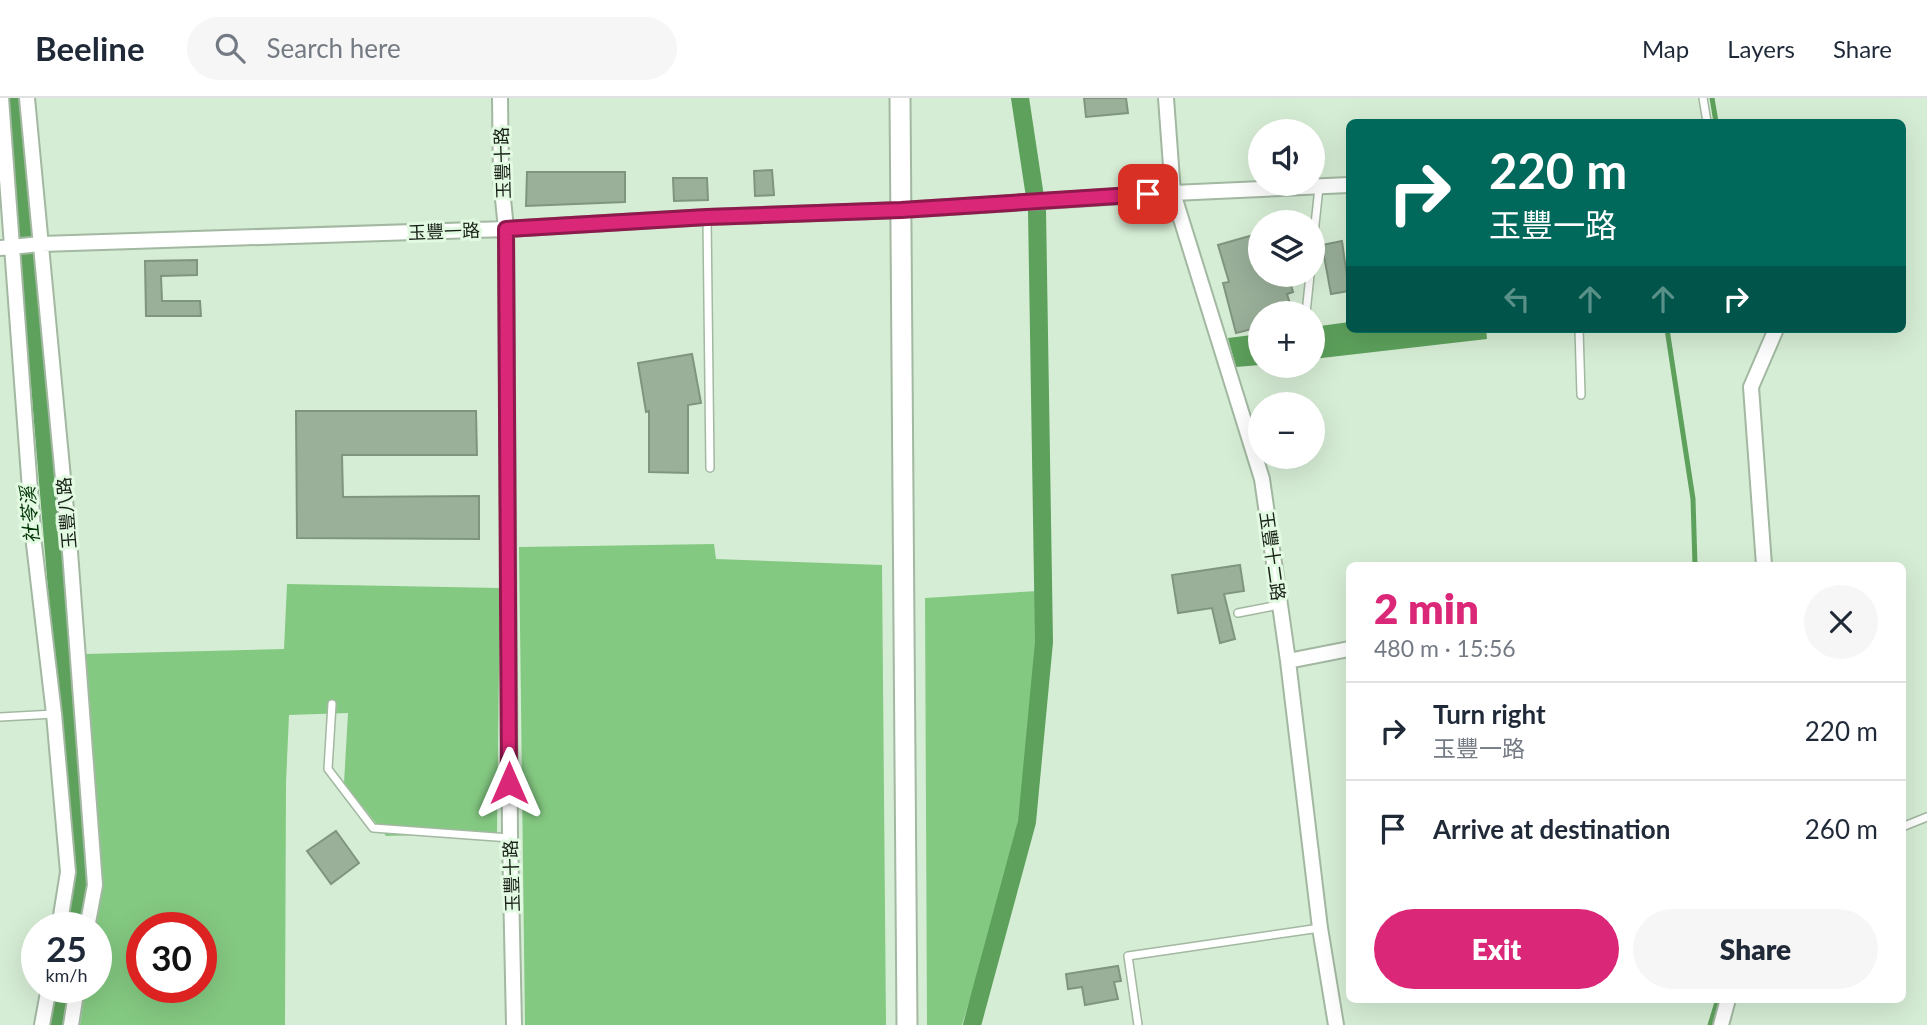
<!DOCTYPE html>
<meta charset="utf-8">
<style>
:root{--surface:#fff;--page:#f6f6f7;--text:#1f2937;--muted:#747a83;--line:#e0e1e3;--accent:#db2777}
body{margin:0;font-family:Lato,"Noto Sans TC",sans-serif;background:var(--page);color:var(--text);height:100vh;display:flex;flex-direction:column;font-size:26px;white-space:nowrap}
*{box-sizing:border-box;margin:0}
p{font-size:23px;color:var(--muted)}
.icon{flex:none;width:38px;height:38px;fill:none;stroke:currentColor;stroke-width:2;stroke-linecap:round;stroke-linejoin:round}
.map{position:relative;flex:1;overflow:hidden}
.drawer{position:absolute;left:1346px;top:464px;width:560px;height:441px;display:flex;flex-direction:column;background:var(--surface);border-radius:10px;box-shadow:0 7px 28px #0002}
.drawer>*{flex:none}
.banner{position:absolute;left:1346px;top:21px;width:560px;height:214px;border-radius:10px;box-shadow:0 7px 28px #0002;background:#00695c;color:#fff;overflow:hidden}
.fabs{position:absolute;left:1248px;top:21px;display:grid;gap:14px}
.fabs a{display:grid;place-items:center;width:77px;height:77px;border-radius:50%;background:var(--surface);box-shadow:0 7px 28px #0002;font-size:35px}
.speed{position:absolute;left:21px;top:814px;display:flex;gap:14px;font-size:35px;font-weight:700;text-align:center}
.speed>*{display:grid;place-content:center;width:91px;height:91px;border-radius:50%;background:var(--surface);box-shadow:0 7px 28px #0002;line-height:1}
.speed small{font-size:18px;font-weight:400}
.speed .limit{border:10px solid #d22;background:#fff;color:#111}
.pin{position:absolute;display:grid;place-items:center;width:60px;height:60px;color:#fff;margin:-30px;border-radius:14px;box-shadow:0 4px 10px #0006}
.me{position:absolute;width:77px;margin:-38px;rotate:0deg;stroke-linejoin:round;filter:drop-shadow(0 0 5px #0008)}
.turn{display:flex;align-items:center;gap:24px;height:147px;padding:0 28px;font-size:32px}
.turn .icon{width:91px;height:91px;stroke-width:2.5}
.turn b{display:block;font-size:49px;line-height:60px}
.lanes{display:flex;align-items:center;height:66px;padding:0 28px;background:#0003;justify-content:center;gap:35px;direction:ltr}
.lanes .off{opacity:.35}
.round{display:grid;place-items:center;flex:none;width:74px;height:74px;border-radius:37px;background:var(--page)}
.headline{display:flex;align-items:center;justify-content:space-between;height:119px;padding:0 28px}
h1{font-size:42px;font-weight:800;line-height:52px;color:var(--accent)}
.cta{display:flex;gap:14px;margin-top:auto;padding:14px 28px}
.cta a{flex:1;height:80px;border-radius:42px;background:var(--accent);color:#fff;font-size:28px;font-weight:800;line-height:80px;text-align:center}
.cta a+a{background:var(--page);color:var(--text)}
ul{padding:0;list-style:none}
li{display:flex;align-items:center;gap:21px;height:98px;padding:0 28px;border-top:2px solid var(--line)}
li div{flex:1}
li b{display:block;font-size:26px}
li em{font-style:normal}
header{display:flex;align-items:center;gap:42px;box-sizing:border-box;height:98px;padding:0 35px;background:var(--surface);border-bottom:2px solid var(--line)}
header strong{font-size:33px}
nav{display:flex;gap:38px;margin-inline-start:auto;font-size:24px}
.search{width:490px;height:63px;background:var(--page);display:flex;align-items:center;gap:18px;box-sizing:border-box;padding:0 24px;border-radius:38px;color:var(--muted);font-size:26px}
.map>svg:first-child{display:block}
</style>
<header>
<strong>Beeline</strong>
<div class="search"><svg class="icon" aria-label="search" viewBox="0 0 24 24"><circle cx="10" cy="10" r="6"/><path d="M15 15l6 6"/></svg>Search here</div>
<nav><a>Map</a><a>Layers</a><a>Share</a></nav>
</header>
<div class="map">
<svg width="1927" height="927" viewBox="0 0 1927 927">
<rect width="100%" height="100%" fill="#d6edd5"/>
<!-- forest -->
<path fill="#84c982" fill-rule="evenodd" d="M714,446l2,15 166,6 4,460h-361l-6,-478z
M287,486l213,4 -3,245 -111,3 -42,-53 4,-70 -59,2 -3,68 -1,242h-205l6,-38h10v-60l6,-42 -17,-231 199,-5zM142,830h59v59h-59z
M1038,493l-1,57 -18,189 -57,188h-35l-2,-427z"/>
<!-- water -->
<path fill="#5da15c" d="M1349,224v7h137l1,10 -174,20v-32z
M1260,236v31l-24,2 -8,-29z"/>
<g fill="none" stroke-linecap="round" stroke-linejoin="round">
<!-- stream -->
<path stroke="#5da15c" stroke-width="5" d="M1712,0l4,24
M1667,231l26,170 2,66
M1710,927l8,-26"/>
<!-- canal -->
<path stroke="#5da15c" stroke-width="18" d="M16,0l65,778 -8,52
M57,927l6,-38
M972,927l55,-203 17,-180 -7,-432 -17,-112"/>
</g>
<!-- building -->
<path fill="#9ab099" stroke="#80957f" stroke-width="2" d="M1084,0h42l2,15 -42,4z
M772,72l2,25 -19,1 -1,-25z
M527,74h98v30l-99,4z
M673,80h34l1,22 -34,1z
M1260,135v42h28l5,17 -6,2 6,19h-33v14l-24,6 -13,-50 6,-1 -11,-37z
M1342,143l7,50 -18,3 -9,-49z
M197,162v15l-36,1 1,25h38l1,15h-55l-1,-55z
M692,256l9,49 -13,2v68l-39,-1v-61l-3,1 -8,-49z
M296,313h180l1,44h-135l1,42 136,-1v43l-182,-1z
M1240,467l4,26 -20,3 11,45 -15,4 -8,-35 -34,5 -6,-38z
M336,733l23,32 -28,21 -24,-33z
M1118,868l3,15 -7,1 4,17 -33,6 -3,-18 -14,2 -2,-15z"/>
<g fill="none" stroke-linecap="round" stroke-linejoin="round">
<!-- service casing -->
<g stroke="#a2b8a1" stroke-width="10">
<path id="service" d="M1703,0l4,24
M707,119l3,251
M1312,155l7,-66
M1306,215l4,-38
M1579,231l2,66
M1238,515l41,-8
M332,606l-4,65 45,59 137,10
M0,619l54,-3
M1902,729l25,-10
M1138,927l-10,-69 192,-28"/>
</g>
<!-- minor casing -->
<g stroke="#a2b8a1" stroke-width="18">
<path id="minor" d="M1,0l33,446 20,170 14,158 -9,56
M27,0l43,454 25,333 -8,43
M500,0l1,81 5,50 4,609 4,187
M1166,0l7,95 89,286 26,182 32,267 16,97
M0,150l41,-4 465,-15 201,-12 194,-7 272,-17 176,-8
M1764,467l-13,-178 25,-58
M1288,563l61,-12
M42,927l7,-38
M71,927l6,-38
M1721,927l7,-26"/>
</g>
<!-- secondary casing -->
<g stroke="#a2b8a1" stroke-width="23">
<path id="secondary" d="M900,0l7,927"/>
</g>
<!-- service -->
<use href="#service" stroke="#fff" stroke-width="7"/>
<!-- minor -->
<use href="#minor" stroke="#fff" stroke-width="14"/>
<!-- secondary -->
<use href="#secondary" stroke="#fff" stroke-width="19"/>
</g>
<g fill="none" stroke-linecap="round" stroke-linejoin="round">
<!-- route casing -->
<g stroke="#8e194d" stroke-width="18">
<path id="route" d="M509,685l-3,-554 201,-12 194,-7 247,-16"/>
</g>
<!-- route -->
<use href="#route" stroke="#db2777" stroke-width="12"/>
</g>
<g text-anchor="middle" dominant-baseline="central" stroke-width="6" stroke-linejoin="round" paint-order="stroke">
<!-- street labels -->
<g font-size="18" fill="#182017" stroke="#e3fae2">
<text transform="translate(502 65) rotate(-92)">玉豐十路</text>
<text transform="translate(444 133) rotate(-2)">玉豐一路</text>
<text transform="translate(66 415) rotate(-95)">玉豐八路</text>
<text transform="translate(1273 458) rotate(82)">玉豐十二路</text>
<text transform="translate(511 778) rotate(-92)">玉豐十路</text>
</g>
<!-- water labels -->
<g font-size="19" font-style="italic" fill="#033606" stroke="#e3fae2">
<text transform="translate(29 417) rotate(-95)">社苓溪</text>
</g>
</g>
</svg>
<div class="fabs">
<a><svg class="icon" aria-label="sound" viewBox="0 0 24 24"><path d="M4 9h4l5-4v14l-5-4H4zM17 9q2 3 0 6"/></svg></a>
<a><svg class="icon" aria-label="layers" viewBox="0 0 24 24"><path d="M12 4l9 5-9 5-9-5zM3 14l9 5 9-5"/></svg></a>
<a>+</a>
<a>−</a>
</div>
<div class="speed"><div>25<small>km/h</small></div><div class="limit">30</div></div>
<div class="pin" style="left:1148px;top:96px;background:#d93025"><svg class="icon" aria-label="arrive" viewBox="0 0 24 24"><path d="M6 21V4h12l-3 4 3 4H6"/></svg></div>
<svg class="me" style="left:509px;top:685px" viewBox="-20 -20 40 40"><path d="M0-17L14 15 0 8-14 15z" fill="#db2777" stroke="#fff" stroke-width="4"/></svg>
<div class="banner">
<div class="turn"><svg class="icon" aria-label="right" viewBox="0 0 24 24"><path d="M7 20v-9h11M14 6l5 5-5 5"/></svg><div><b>220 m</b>玉豐一路</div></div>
<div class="lanes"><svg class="icon off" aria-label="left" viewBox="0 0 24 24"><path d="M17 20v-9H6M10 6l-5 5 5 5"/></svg><svg class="icon off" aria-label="ahead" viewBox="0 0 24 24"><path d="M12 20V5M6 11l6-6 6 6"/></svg><svg class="icon off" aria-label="ahead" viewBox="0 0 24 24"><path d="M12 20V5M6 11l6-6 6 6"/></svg><svg class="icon" aria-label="right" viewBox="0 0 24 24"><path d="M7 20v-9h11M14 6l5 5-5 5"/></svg></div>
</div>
<section class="drawer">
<div class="headline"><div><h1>2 min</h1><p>480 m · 15:56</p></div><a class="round"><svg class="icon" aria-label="close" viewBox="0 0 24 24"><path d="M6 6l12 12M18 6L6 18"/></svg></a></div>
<ul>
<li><svg class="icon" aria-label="right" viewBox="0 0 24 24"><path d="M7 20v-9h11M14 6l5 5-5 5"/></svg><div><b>Turn right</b><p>玉豐一路</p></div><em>220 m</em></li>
<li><svg class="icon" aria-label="arrive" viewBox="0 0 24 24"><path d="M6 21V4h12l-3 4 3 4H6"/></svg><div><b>Arrive at destination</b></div><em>260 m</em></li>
</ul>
<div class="cta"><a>Exit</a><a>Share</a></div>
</section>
</div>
